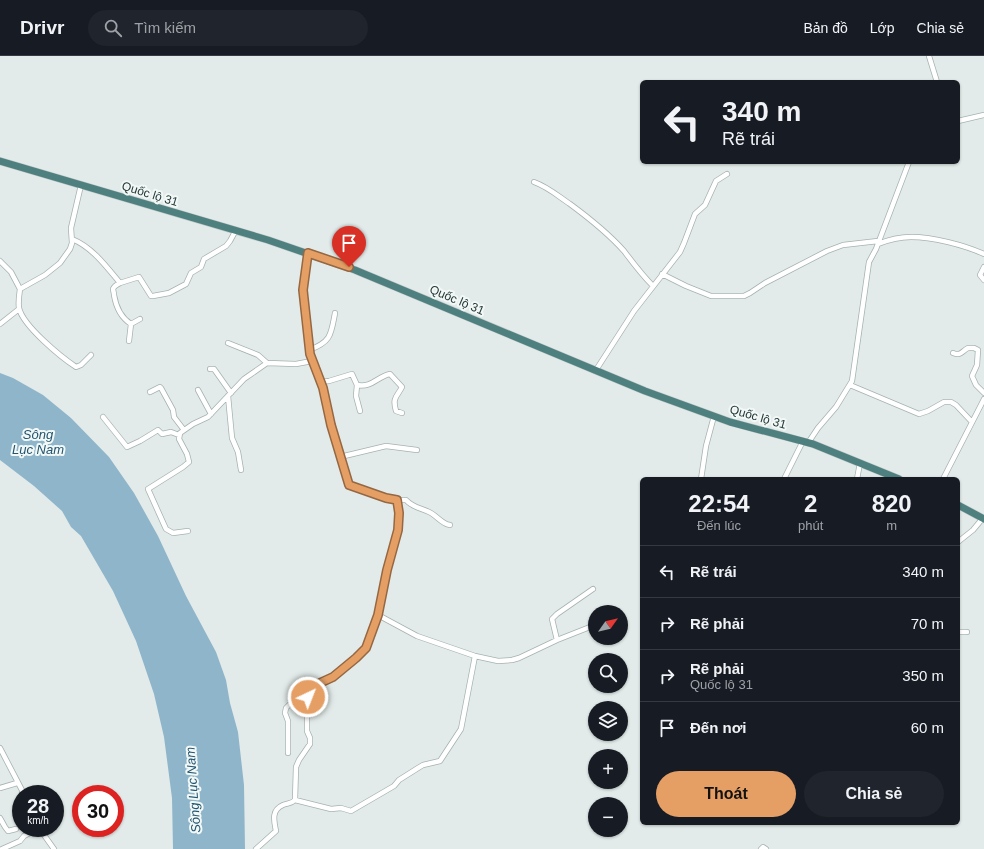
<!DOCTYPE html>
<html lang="vi">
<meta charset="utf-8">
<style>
:root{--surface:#171b24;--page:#20242c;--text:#f1f3f6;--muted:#9ea1a6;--line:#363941;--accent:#e59f65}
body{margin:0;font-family:Arial,sans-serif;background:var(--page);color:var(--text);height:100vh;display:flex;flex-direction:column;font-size:15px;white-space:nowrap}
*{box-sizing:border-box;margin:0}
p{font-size:13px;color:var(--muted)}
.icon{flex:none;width:22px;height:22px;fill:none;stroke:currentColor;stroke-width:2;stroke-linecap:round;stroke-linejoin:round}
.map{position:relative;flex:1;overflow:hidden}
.sheet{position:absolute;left:640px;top:421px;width:320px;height:348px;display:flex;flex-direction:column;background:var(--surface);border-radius:6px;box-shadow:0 1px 3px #0004}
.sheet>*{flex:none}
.guide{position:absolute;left:640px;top:24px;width:320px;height:84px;border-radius:6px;box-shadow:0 1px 3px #0004;background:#171b24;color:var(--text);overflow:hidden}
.needle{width:26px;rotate:56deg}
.buttons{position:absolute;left:588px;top:549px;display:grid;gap:8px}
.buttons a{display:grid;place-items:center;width:40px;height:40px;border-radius:50%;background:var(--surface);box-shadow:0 1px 3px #0004;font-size:20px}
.speed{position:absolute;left:12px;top:729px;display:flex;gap:8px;font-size:20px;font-weight:700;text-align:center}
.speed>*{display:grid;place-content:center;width:52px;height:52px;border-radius:50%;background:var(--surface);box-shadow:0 1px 3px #0004;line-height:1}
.speed small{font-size:10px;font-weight:400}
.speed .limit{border:6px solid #d22;background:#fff;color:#111}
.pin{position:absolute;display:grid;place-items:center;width:34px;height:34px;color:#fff;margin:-41px -17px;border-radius:50% 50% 50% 0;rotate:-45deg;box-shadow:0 0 4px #0007}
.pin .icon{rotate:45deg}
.me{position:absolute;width:44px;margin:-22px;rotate:43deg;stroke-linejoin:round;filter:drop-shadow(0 0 3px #0008)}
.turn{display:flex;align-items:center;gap:14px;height:84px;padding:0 16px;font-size:18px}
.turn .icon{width:52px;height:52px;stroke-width:2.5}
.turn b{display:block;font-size:28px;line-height:34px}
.eta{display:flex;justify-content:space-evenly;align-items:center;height:68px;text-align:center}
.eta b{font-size:24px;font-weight:800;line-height:28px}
.primary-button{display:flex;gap:8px;margin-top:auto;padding:8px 16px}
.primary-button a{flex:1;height:46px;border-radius:24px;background:var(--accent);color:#111;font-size:16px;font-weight:800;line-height:46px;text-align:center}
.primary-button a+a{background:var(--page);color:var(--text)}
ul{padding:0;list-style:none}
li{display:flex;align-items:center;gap:12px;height:52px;padding:0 16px;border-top:1px solid var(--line)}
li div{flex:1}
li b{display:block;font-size:15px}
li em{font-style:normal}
header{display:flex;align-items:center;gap:24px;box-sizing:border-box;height:56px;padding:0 20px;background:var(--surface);border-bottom:1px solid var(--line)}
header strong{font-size:19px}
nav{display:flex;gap:22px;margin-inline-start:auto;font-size:14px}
.search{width:280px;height:36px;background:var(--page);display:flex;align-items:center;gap:10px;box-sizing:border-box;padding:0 14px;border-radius:22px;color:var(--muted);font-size:15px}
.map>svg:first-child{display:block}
</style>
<header>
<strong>Drivr</strong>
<div class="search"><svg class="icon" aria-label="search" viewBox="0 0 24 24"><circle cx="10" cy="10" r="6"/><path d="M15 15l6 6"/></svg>Tìm kiếm</div>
<nav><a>Bản đồ</a><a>Lớp</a><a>Chia sẻ</a></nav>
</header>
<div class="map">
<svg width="984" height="793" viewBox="0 0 984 793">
<rect width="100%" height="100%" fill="#e2ebe9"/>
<!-- water -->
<path fill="#8fb5cb" d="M0,317l13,5 30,17 28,23 38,39 25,36 24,43 28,60 30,56 10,28 4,23 8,29 6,53 1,64h-72l-1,-51 -8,-61 -10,-43 -18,-53 -23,-50 -32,-55 -10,-9 -9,-16 -28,-25 -34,-26z"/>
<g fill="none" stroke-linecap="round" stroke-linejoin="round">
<!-- minor casing -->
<g stroke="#a5b2b1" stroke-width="6">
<path id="minor" d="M929,0l8,26
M958,65l26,-6
M534,126c14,5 24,14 36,22 19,14 38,29 54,47 9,12 18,24 29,35
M81,129l-10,43 1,15 -2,6 -10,14 -15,12 -25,14c-1,7 -2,13 -1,19 4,18 42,49 57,59l5,-2 10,-10
M72,183c20,8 34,27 48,44l19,-6 12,19h2l16,-3 17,-9 5,-11 10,-6 3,-8 22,-13 4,-5 6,-11
M878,188c10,-4 22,-7 33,-7 22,0 53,8 73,17
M0,205l11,11 9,17
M984,211l-4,8 4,5
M662,218l24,12 25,10h33l6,-3 15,-10 62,-32 16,-6 35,-4
M120,227c-2,1 -6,3 -7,6 0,1 1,4 1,6 2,12 6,22 17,29l9,-5
M0,268l19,-15
M129,285l2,-17
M228,287l30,12 9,8
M309,294c22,-8 22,-15 26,-37
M953,297c8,3 8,-1 15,-5h6l4,2 -1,15 -5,11 4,9 8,8
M210,313h4l17,24
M596,314l38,-59 46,-59 4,-9 11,-29 10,-9 11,-24 11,-7
M321,326l8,-1 23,-7 5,11 -1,11 4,15
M357,329c15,3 21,-9 33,-11l12,13c-5,10 -10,10 -6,24l6,2
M850,329l69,29 9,-3 16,-9h7l5,3 16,17
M198,334l13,24
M150,336l10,-5 1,1 12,22 1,7 10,13
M228,340l4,42 6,14 3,18
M103,361l24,30 13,-6 18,-11 4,4 9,-2 8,3
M808,387l10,-15 18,-21 16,-26 17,-119 7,-13 33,-87
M340,401l46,-11 31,4
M701,423l5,-33 8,-30
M784,423l19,-38
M857,423l3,-16
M943,423l41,-80
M397,444h9c7,8 16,8 25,13 7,4 11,11 19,12
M188,475l-15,2 -7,-4 -18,-40 35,-22 6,-5 -2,-8 -8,-15 1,-6 13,-9 15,-7 36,-38 23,-16 29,1 16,-3
M958,486l15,-12 10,-12
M378,559l39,21 58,20 23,5 14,-1 7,-2 38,-18 33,-13 5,-5
M958,576h9
M557,584l-5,-21 5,-5 36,-25
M0,692l24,46
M288,697v-32l-3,-8 1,-5 4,-4 18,-7
M0,732l17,-5
M295,744l36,9 10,-1 10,3 43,-25 5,-6 19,-12 5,-3 17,-4 21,-32 14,-73
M0,762l5,9 3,4 8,-2
M39,772l15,21
M2,793l18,-8 4,-5 15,-8
M256,793l20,-18c-2,-10 -5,-21 7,-26 5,-2 8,-1 12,-5l1,-33 3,-7 11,-16v-6l-3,-7v-40l5,-4 21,-10 23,-19 10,-10 12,-33 9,-45 11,-40 1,-17 -2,-13 -11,-2 -37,-13 -2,-4 -16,-56 -8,-37 -13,-34 -7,-65 5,-36
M761,793l2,-2 3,2"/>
</g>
<!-- trunk casing -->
<g stroke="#c2c8c8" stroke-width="8">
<path id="trunk" d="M0,105l268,79 87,30 290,121 85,31 83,22 86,35
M958,449l26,14"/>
</g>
<!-- minor -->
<use href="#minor" stroke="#fff" stroke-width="4.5"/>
<!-- trunk -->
<use href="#trunk" stroke="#4e807f" stroke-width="7"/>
</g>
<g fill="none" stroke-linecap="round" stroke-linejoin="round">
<!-- route casing -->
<g stroke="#956742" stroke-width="10">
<path id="route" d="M308,641v-6l1,-3 24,-11 23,-19 10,-10 12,-33 9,-45 11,-40 1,-17 -2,-13 -11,-2 -37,-13 -18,-60 -8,-37 -13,-34 -7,-64 5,-37 41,14"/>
</g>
<!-- route -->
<use href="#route" stroke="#e59f65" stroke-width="7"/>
</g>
<g text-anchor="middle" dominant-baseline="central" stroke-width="4" stroke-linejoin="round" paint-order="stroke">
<!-- street labels -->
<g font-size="12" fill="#243a39" stroke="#f2f8f6">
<text transform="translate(150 138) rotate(17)">Quốc lộ 31</text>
<text transform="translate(457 244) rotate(23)">Quốc lộ 31</text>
<text transform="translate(758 361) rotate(16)">Quốc lộ 31</text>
</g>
<!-- water labels -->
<g font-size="13" font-style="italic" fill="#235471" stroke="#f2f8f6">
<text x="38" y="378">Sông<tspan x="38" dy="15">Lục Nam</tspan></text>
<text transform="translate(193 734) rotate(-94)">Sông Lục Nam</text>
</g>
</g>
</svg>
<div class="buttons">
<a><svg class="needle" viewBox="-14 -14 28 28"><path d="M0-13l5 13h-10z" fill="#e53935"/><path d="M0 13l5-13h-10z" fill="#9ea1a6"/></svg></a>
<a><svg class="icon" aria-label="search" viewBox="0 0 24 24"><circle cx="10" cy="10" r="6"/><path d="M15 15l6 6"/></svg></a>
<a><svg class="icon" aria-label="layers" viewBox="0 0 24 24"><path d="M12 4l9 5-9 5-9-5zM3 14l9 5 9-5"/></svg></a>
<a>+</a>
<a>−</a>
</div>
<div class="speed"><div>28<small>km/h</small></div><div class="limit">30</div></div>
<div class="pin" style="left:349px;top:211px;background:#d93025"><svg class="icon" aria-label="arrive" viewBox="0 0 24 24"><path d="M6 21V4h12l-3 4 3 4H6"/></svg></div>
<svg class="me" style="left:308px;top:641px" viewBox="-20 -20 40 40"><circle r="17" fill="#e59f65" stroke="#fff" stroke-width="3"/><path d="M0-11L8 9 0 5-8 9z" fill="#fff"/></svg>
<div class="guide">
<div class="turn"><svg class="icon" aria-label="left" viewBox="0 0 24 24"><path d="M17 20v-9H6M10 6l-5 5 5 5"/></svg><div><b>340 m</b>Rẽ trái</div></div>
</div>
<section class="sheet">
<div class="eta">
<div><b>22:54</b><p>Đến lúc</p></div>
<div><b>2</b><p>phút</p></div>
<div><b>820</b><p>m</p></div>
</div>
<ul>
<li><svg class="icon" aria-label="left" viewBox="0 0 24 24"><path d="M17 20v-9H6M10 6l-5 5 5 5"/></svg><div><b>Rẽ trái</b></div><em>340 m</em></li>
<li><svg class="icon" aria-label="right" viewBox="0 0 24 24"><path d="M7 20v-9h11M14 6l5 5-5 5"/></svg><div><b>Rẽ phải</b></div><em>70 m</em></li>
<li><svg class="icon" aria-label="right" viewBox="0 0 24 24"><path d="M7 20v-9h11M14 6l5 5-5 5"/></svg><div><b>Rẽ phải</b><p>Quốc lộ 31</p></div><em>350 m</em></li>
<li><svg class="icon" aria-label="arrive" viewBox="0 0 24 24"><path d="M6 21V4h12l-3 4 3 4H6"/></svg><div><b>Đến nơi</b></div><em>60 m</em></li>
</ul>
<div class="primary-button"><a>Thoát</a><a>Chia sẻ</a></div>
</section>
</div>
